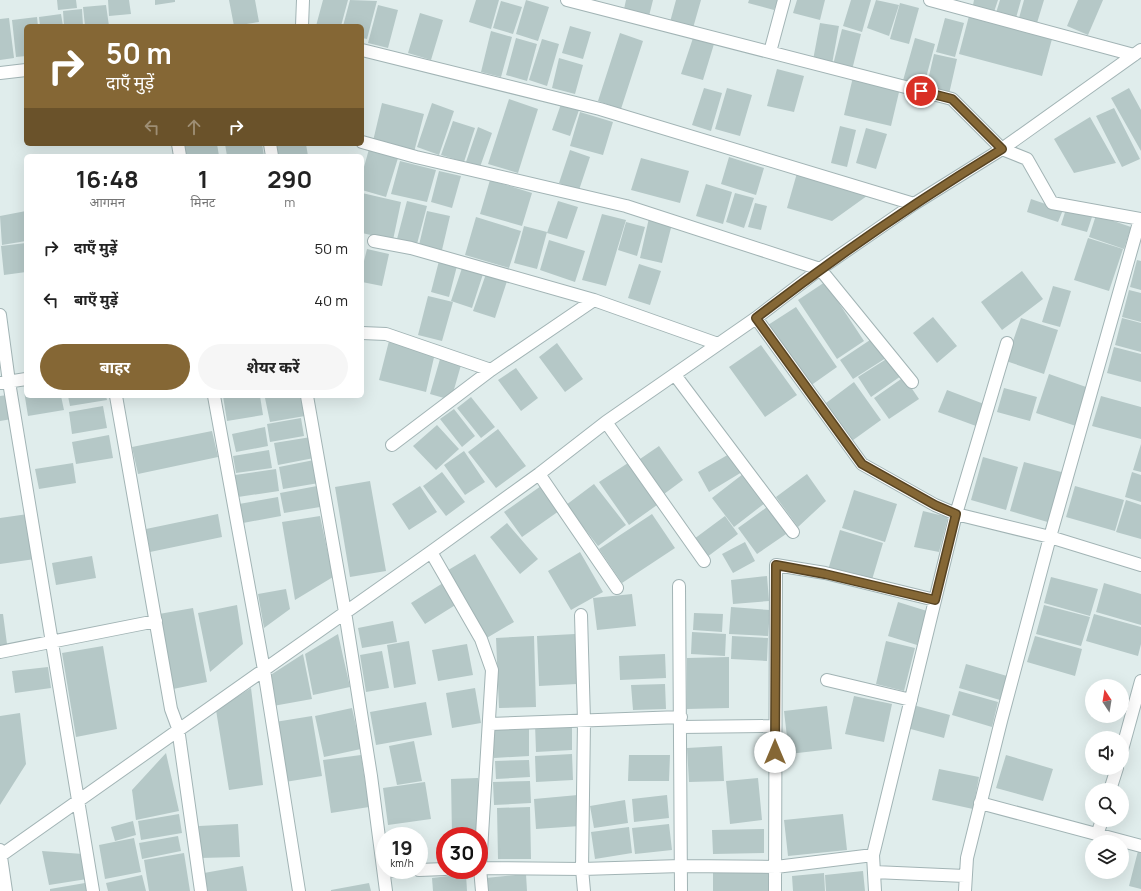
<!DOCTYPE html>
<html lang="hi">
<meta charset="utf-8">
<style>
:root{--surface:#fff;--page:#f6f6f6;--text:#222;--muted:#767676;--accent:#856735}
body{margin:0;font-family:Manrope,"Noto Sans Devanagari",sans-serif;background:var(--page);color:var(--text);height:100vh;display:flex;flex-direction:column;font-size:15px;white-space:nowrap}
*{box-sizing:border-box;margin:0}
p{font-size:13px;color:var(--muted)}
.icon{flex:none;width:22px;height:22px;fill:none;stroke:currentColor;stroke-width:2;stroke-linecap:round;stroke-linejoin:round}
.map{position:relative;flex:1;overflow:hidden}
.details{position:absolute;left:24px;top:154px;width:340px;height:244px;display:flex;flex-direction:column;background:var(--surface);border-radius:6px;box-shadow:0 4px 16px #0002}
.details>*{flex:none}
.hud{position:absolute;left:24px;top:24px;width:340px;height:122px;border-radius:6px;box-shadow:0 4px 16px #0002;background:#856735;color:#fff;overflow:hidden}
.needle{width:26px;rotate:348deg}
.tools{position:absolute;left:1085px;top:679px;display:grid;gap:8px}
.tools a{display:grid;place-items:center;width:44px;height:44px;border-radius:50%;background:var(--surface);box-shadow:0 4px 16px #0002;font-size:20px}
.speed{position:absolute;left:376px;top:827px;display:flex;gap:8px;font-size:20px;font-weight:700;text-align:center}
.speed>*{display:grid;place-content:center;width:52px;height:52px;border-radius:50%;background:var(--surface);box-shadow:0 4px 16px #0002;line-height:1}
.speed small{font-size:10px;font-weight:400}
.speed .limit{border:6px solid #d22;background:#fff;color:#111}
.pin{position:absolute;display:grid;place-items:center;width:34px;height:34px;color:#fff;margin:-17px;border:2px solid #fff;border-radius:50%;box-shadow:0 1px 4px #0007}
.me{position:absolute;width:44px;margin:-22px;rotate:0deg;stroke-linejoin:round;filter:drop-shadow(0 0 3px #0008)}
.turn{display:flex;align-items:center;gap:14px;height:84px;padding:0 16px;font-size:18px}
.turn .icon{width:52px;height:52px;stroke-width:2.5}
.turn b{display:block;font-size:28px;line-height:34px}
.lanes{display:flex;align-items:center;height:38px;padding:0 16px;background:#0003;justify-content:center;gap:20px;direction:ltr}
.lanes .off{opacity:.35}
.eta{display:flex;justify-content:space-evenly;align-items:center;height:68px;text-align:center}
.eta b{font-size:24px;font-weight:700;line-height:28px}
.button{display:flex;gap:8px;margin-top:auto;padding:8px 16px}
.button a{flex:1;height:46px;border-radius:24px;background:var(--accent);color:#fff;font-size:16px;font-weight:700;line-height:46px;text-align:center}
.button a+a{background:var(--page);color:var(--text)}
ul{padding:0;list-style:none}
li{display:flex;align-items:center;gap:12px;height:52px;padding:0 16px}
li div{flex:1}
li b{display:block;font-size:15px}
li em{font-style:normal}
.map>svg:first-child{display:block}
</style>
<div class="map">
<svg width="1141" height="891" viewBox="0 0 1141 891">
<rect width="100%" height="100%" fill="#e0edec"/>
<!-- building -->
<path fill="#b5c8c7" d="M57,0h19l1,8 -19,2z
M108,0h21l2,14 -22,2z
M155,0h20v2l-20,3z
M229,0h26l4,22 -25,4z
M323,0h25l-7,26h-25z
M350,0l27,1 -10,38 -5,-1v-12h-19z
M476,0h23l-8,29 -22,-7z
M526,0l23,7 -11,34 -22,-7z
M626,0h27l-4,16 -25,-7z
M676,0h25l-8,28 -23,-6z
M749,0h29l-4,10 -26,-7z
M797,0h28l-5,20 -27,-7z
M851,0h20l-9,32 -19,-6z
M876,0l23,5 -10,31 -22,-8z
M974,0h24l-4,12 -21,-7z
M1000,0h21l-5,18 -20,-5z
M1024,0h20l-7,23 -18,-5z
M1078,0h25l-15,35 -21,-9z
M501,1l21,6 -9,27 -20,-6z
M900,3l19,5 -10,36 -19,-5z
M106,5l3,21h-24l-2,-19z
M378,5l20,5 -10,38 -20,-5z
M82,9l1,17h-19l-1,-15z
M420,13l23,7 -12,40 -23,-7z
M61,14l2,12h-23l-1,-9z
M969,16l83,23 -10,37 -83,-22z
M37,17l1,9h-12v30l-10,1 -4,-37z
M9,18l5,40 -14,2v-41z
M945,18l19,5 -9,34 -19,-5z
M820,23l19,3 -7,38 -19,-4z
M570,26l21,6 -8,27 -21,-6z
M842,29l19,5 -9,36 -19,-5z
M491,31l21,6 -11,40 -20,-5z
M620,33l23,8 -22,68 -23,-8z
M516,38l21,6 -10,37 -21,-6z
M693,38l21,6 -11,36 -22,-6z
M915,38l20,6 -12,45 -21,-5z
M542,39l17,5 -12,42 -18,-6z
M934,54l23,5 -8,35 -23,-5z
M559,58l24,7 -8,29 -23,-6z
M777,69l27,7 -10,36 -27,-6z
M853,77l47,11 -9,38 -47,-11z
M704,88l18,5 -11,38 -19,-6z
M727,88l25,7 -12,41 -25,-7z
M1129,88l12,22v41l-30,-53z
M509,99l29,10 -20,64 -30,-9z
M382,103l42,11 -10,38 -41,-11z
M432,103l22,8 -15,44 -22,-8z
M561,104l18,6 -9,26 -18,-6z
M1114,108l26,51 -18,8 -26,-51z
M580,112l33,10 -10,33 -33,-9z
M1090,117l26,46 -42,10 -20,-34z
M453,121l22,7 -11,34 -23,-7z
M840,126l16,4 -9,37 -16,-4z
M478,127l14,6 -12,34 -14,-5z
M866,128l21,6 -11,35 -20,-6z
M194,144h23l2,12h-35l-1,-10z
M225,144h37l2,12h-37z
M275,144h31l2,12h-30z
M369,149l29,9 -12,39 -24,-7v-16z
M570,150l20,7 -11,33 -20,-7z
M729,157l35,11 -8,27 -35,-11z
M641,158l48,13 -9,32 -49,-13z
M400,161l36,9 -9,32 -36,-8z
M439,171l22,5 -9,32 -21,-6z
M797,173l74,20 -39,28 -45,-13z
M490,180l42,13 -10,33 -42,-12z
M706,184l26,8 -9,32 -27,-8z
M362,193l39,9 -8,38 -31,-7z
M735,193l19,5 -10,30 -18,-6z
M1031,199l32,11 -5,12 -31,-10z
M407,201l20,5 -10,38 -20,-5z
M558,201l20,6 -11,32 -20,-6z
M755,203l12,3 -6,24 -13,-3z
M1066,209l26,8 -5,15 -26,-7z
M26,211v30l-24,4 -2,-29z
M427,211l23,5 -8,34 -23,-5z
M602,214l24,6 -20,66 -24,-6z
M1096,215l35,12 -7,22 -35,-12z
M476,217l45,14 -12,37 -44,-13z
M649,218l23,6 -10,39 -22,-5z
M626,222l19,5 -8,29 -19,-6z
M524,226l23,6 -10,37 -23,-6z
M1088,238l35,11 -14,42 -35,-11z
M549,240l36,11 -10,31 -35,-12z
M26,243v29l-22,3 -3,-29z
M367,249l22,5 -7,32 -20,-4v-13z
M440,257l18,5 -9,35 -18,-5z
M1137,260l4,1v29l-11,-3z
M639,264l22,7 -11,34 -22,-7z
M463,265l21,6 -12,37 -21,-7z
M487,271l21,7 -13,40 -22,-7z
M1022,271l21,28 -41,31 -21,-28z
M825,282l39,59 -27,18 -39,-59z
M1053,286l18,5 -11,36 -18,-5z
M1129,290l12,3v29l-19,-5z
M428,296l25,6 -11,39 -24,-6z
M796,307l41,60 -27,19 -42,-61z
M933,317l24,29 -20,17 -24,-30z
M1021,318l37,12 -14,44 -38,-13z
M1122,318l19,5v29l-26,-7z
M873,338l13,20 -33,21 -13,-19z
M389,341l46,12 -9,39 -47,-12z
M557,343l26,36 -18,13 -26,-35z
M761,345l36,50 -32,22 -36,-50z
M1114,347l27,7v28l-34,-9z
M888,358l13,18 -30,21 -13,-20z
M440,359l21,6 -10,35 -21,-6z
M516,368l22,30 -17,13 -23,-31z
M1049,374l40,14 -13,38 -40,-13z
M904,377l15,22 -30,20 -15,-21z
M854,382l27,38 -32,23 -27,-37z
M1004,388l33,9 -7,24 -33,-9z
M26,390v6h35l3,14 -36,6 -4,-25z
M947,390l37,14 -8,22 -38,-14z
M7,395l5,24 -12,2v-25z
M68,396h38l1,4 -37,6z
M223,396h37l3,19 -36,6z
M275,396h27l3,20 -35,6 -5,-24z
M1101,396l40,11v32l-49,-13z
M471,397l24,30 -14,11 -24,-30z
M103,406l4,22 -35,6 -3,-22z
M454,409l21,27 -13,11 -22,-28z
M301,418l3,18 -34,6 -3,-18z
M437,425l22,24 -23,21 -23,-24z
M265,427l3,19 -32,6 -4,-18z
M498,429l28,37 -30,22 -28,-36z
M212,431l6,26 -80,17 -6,-27z
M109,435l4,23 -37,6 -4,-22z
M311,437l3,21 -36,7 -4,-22z
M1141,444v28l-8,-2z
M659,446l24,34 -19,14 -24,-35z
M269,450l3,18 -36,5 -3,-17z
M464,451l21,31 -20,13 -21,-30z
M731,453l11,19 -33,20 -11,-20z
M983,457l35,10 -12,43 -35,-10z
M314,460l5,23 -36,6 -4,-22z
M1024,462l41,11 -14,50 -41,-12z
M73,463l3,20 -37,6 -4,-20z
M628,463l29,42 -28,20 -30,-43z
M276,469l3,22 -41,6 -3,-22z
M442,472l23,30 -19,14 -23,-30z
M1132,472l9,3v27l-16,-5z
M743,474l22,29 -31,24 -22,-29z
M807,474l19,27 -28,26 -22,-30z
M370,481l16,90 -36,6 -15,-90z
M594,484l32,41 -28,21 -32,-41z
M317,486l3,21 -36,6 -4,-20z
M420,486l17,26 -28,18 -17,-26z
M541,486l18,25 -37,26 -18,-25z
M1075,486l49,14 -9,31 -49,-14z
M854,490l43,14 -12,38 -43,-14z
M278,497l3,19 -38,7 -4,-19z
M1126,500l15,5v34l-25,-7z
M770,505l19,27 -32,22 -19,-26z
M923,511l25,6 -9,35 -25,-5z
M28,514l7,45 -35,5v-46z
M218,514l4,23 -72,15 -4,-23z
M652,514l23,34 -53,35 -23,-34z
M320,516l13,61 -38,23 -13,-78z
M725,516l13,18 -31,23 -13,-18z
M507,523l31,36 -18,15 -30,-37z
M840,530l43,13 -12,40 -43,-13z
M745,542l10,19 -22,12 -11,-19z
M580,552l23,40 -32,18 -23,-39z
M475,554l39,68 -29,17 -40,-67z
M92,556l4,22 -40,7 -4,-22z
M767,576l2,25 -36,3 -2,-24z
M1051,577l47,12 -8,27 -46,-13z
M443,583l14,21 -32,20 -14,-21z
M1104,583l37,11v31l-45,-13z
M286,589l4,20 -26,19 -6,-34z
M632,594l4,32 -39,4 -4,-32z
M898,602l29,9 -10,34 -29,-9z
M237,605l6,39 -33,28 -12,-59z
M1044,605l46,12 -9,29 -45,-12z
M731,607l39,3 -2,26 -39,-2z
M193,608l14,74 -34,7 -14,-75z
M694,613l29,1 -1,18 -29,-2z
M0,614h3l4,30 -7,1z
M1094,614l47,13v17l-3,12 -52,-15z
M393,621l4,21 -35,6 -4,-20z
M692,632l34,2 -1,22 -34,-2z
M338,634l12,53 -37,8 -8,-41z
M575,634l2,50 -38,2 -2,-50z
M534,636l2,71 -37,1 -3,-70z
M732,636l36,2 -1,23 -36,-2z
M1035,636l47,13 -7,27 -48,-14z
M409,641l7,43 -22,4 -7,-43z
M886,641l29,7 -11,43 -28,-7z
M467,644l6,31 -35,6 -6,-31z
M103,646l14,83 -41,8 -14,-84z
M382,651l7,37 -23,4 -6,-37z
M303,654l9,45 -39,7 -4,-30z
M665,654l1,24 -46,2 -1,-24z
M729,657v51l-42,1v-51z
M966,664l41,12 -7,24 -41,-12z
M48,667l3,21 -36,5 -3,-22z
M665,684l1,25 -33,1 -2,-25z
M251,688l12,97 -34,5 -13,-80z
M475,688l6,35 -29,5 -6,-35z
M959,691l39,11 -6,25 -40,-12z
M854,696l38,8 -8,38 -39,-8z
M426,702l6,33 -56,10 -6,-33z
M913,705l37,10 -6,23 -37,-10z
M827,706l5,43 -43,5 -5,-43z
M352,708l9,41 -37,8 -9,-41z
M20,713l6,51 -26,41v-89z
M312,716l10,60 -37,6 -10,-60z
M572,723v27l-36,2 -1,-28z
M529,729v27l-35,2 -1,-28z
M414,741l8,40 -25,4 -8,-39z
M722,746l2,35 -35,1 -2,-34z
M166,753l13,58 -43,9 -4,-30z
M572,754l1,26 -37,2 -1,-26z
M361,755l8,52 -38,6 -8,-53z
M629,755h41l-1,26h-41z
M1006,755l47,14 -10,32 -47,-13z
M529,760l1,17 -34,2 -1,-18z
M939,769l40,8 -6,32 -41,-9z
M478,778l2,58h-28l-1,-57z
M758,778l4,42 -32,4 -4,-43z
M530,781l1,22 -37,2 -1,-23z
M425,782l6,37 -43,6 -5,-37z
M578,795l2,31 -44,3 -2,-30z
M667,795l2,23 -35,4 -2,-23z
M625,800l3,23 -34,5 -4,-22z
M530,807l1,52h-33l-1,-51z
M179,814l3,19 -41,7 -3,-19z
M843,814l4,36 -59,6 -4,-36z
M133,821l3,14 -21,6 -4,-14z
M238,824l2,33 -40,1 -1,-32z
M669,824l3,26 -37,4 -3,-26z
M629,827l3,26 -37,6 -4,-27z
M764,829v24l-51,1 -1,-24z
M178,836l3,15 -39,8 -3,-16z
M134,838l7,34 -36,7 -6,-34z
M42,851l41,3 4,25 -38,6z
M1138,851h3v38l-12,-3z
M184,853l6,38h-41l-5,-31z
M243,866l4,25h-39l-4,-18z
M713,871l59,1 -1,19h-58z
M863,871l2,20h-39l-1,-16z
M824,873l1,18h-32l-1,-15z
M466,874l1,17h-34l-1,-13z
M526,874l1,17h-39l-2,-13z
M142,875l4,16h-38l-2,-8z
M85,883l2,8h-37v-2z
M369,883l2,8h-40v-1z"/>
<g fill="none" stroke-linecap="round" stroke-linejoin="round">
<!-- minor casing -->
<g stroke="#a2b4b5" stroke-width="14">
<path id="minor" d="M567,0l385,99 50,50 25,10 25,44 89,16
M930,0l204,55
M302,26l1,-26
M362,50l238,59 314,95
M770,52l14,-52
M0,73l26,-3
M362,142l54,15 210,49 194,63 92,113
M178,144l2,12
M270,144l2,12
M374,241l37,7 183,52 124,44
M0,315l9,67 84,509
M756,318l106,146 73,41 21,9 94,23 91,28
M362,333l24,1 105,36
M675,375l118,157
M0,383l26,-4
M116,396l55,313 7,19 23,163
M214,396l50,274 35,221
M307,396l38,216 26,164 15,115
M606,422l98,139
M392,445l99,-75 103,-70
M539,474l78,114
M431,552l50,87 11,31 -12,198 2,23
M679,586l2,305
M581,615l3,106 -2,148 2,22
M0,652l156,-31
M827,680l84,20
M490,724l191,-7
M681,727l94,-1
M1122,750l19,-69
M1110,790l7,-22
M980,803l161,43
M1097,835l5,-15
M0,850l6,41
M873,855l83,-341 51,-171
M0,856l431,-304 108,-78 67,-52 150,-104 64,-49 94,-65 88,-55 139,-99
M479,868l103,1 99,-3 95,1 97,-12 2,36
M419,870l26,-1
M384,871l22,-1
M874,872l91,4
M775,891l1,-326 49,8 110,27
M965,891l2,-33 34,-137 49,-184 90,-318"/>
</g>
<!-- minor -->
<use href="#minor" stroke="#fff" stroke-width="12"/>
</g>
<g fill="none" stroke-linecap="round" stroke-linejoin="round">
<!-- route casing -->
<g stroke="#564322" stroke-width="10">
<path id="route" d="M775,752l1,-187 49,9 110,26 21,-86 -21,-9 -73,-41 -106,-146c79,-61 161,-117 246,-169l-50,-50 -31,-8"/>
</g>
<!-- route -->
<use href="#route" stroke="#856735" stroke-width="7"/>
</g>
</svg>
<div class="tools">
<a><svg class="needle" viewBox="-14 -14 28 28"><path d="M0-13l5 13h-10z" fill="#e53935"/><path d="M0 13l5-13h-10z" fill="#767676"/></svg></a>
<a><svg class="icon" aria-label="sound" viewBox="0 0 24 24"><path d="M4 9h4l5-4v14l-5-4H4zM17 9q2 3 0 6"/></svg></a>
<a><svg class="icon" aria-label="search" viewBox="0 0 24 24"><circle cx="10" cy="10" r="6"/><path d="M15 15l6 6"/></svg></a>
<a><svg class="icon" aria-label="layers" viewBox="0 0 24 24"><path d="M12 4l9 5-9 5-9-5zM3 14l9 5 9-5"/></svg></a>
</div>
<div class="speed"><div>19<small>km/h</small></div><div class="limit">30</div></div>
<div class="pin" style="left:921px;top:91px;background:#d93025"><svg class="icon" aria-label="arrive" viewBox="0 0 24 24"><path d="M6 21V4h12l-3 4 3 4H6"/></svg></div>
<svg class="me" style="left:775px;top:752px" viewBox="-20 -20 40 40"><circle r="19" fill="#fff"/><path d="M0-13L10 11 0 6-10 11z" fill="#856735"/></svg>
<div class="hud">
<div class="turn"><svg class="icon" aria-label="right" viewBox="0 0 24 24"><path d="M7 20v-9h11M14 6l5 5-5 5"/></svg><div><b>50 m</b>दाएँ मुड़ें</div></div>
<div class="lanes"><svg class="icon off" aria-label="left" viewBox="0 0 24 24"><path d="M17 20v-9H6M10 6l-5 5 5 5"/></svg><svg class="icon off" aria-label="ahead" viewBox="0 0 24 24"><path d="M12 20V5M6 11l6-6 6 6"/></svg><svg class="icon" aria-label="right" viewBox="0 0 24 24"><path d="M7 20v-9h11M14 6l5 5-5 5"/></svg></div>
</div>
<section class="details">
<div class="eta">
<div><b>16:48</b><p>आगमन</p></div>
<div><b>1</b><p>मिनट</p></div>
<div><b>290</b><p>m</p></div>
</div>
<ul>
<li><svg class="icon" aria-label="right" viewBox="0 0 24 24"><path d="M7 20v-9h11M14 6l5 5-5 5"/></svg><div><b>दाएँ मुड़ें</b></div><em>50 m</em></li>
<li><svg class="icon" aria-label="left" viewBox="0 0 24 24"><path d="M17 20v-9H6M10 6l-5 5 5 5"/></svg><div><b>बाएँ मुड़ें</b></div><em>40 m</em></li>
</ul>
<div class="button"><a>बाहर</a><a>शेयर करें</a></div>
</section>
</div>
